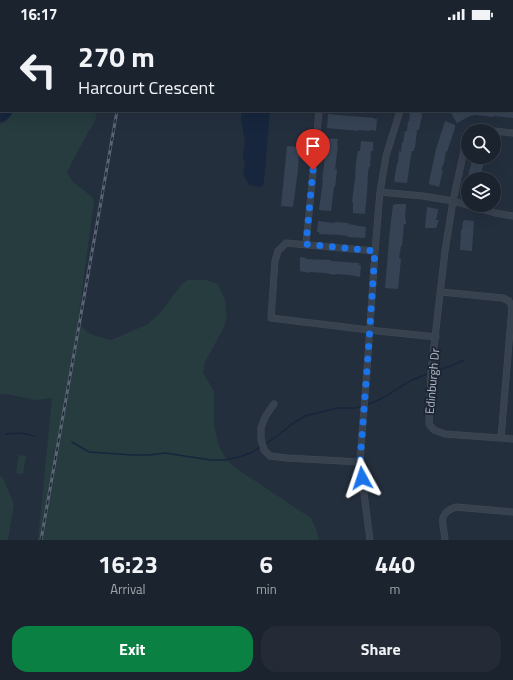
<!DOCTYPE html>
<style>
:root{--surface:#1b232e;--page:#242b36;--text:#f1f3f6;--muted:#a0a4aa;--line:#39404a;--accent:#0b8043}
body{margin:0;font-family:"Titillium Web",sans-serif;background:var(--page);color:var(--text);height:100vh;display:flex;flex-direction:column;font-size:15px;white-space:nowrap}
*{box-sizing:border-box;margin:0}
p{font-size:13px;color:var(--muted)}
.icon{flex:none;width:22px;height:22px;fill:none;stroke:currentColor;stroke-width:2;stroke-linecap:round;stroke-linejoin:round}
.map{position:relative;height:512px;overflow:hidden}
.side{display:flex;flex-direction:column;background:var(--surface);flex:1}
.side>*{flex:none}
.top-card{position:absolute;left:0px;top:0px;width:513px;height:84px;box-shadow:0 4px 16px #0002,0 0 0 1px var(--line);background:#1b232e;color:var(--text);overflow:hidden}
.fabs{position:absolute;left:461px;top:96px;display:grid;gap:8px}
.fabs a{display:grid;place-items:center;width:40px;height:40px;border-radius:50%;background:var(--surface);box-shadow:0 4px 16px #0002,0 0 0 1px var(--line);font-size:20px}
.pin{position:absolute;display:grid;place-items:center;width:34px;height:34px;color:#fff;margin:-41px -17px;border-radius:50% 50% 50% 0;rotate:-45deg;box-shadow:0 0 4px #0007}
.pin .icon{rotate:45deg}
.me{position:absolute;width:44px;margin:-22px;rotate:355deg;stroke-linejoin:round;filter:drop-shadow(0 0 3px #0008)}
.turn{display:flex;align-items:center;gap:14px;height:84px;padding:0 12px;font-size:18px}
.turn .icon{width:52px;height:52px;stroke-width:2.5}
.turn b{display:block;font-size:28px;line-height:34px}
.eta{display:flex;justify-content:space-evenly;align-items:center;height:68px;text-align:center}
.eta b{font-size:24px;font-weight:700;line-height:28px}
.cta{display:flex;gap:8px;margin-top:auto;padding:8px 12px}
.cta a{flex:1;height:46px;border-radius:16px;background:var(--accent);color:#fff;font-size:16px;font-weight:700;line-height:46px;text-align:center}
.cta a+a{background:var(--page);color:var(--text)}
.status{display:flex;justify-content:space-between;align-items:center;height:28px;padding:0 20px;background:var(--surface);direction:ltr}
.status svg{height:11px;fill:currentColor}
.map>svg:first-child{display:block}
</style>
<div class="status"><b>16:17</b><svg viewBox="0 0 49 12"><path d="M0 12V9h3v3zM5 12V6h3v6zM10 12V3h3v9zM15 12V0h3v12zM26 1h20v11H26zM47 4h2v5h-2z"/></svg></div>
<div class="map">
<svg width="513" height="512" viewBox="0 0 513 512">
<rect width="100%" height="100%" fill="#242f3e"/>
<!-- green -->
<path fill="#263c3f" d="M295,0h105v1h-105z
M11,83h86l-2,10 -8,13 -20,38 6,10 18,14 3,4 -16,122 9,10 9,4 15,4 37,-16 12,-11 22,-29 6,-4h19l11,4 7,16 2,18 -3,9 -20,37 -1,9 11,18v34l4,19 8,15 8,8 77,51 5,11 3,11h-281l14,-142 -17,2 -29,-6h-6v-270l6,-2z
M19,427l7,1 -3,18 -7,-1z
M0,447l4,5 10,24 -6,36h-8z"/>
<!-- water -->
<path fill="#17263c" d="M0,0h28v1h-27v82h12c-3,7 -6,9 -13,11z
M242,83h28l-6,70 -1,4 -3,2 -11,-2 -6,-11 2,-12 -2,-5 2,-16 -4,-22z"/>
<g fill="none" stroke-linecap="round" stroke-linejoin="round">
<!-- stream -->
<path stroke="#17263c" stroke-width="1.5" d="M434,343l17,-5 13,-6
M366,377c15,-4 26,-13 39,-21 7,-5 16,-7 24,-11
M6,406l14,-1 15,3
M72,414l17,10 44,3h17l15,-2 46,7h14l14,-3 14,-5 8,-6
M265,416l12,-8 15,-12 13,-8 32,-8h18l8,-2"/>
</g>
<!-- building -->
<path fill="#364354" d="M410,83h12v6l-1,3 -2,10h-2l-2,18h-1v3h-2l-2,11 -3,21 -13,-1 3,-19h1l1,-12 2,1 1,-10 1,1 2,-12h2l1,-10 1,1z
M455,83h58v7l-19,-2 -1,1 -18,-2 -5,1 -13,7 -6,-10z
M328,86l46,4v1h3l-1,12 -6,-1v1l-12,-1v1l-31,-3z
M445,93l10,4v3l-8,24 -1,-1 -2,12 -3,7h2l-4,17 -10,-3v-2l7,-33z
M326,110l12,1 -1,6h1l-3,24h2l-1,11 -1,7h-1l-3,24 -12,-1 4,-30h-1l5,-37h-1z
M361,113l12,1v9h-2l-1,16h-1l-1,5 -1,21 -2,21 -12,-1v-11h-1l3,-23 1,-16 2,-12h2z
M287,118l12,1 -1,23 -5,37 -12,-1z
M473,129h11v3h1l-6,19h-12z
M395,176h11l-1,15h1v5h-2l-2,22h-1l-2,12 2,1 -3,30 -13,-1 5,-59 3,-24h2z
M427,179l11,2v2l-2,9h3l-3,8h-11z
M464,192l10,1 -2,30 -12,-1 1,-20h1l1,-9h1z
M318,193l16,2v-1l15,1 -1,1 18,3 -1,11 -17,-1v-1l-7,-1 -22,-1v-2h-2z
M300,229l6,1v1l25,1v1l28,2v2h2l-1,12 -10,-2 -15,-1v1l-10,-2 -15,-1v1l-10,-2z"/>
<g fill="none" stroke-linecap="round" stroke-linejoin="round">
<!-- minor casing -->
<g stroke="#414a57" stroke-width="7">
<path id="minor" d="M409,1v-1
M485,1v-1
M512,33l1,1
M476,103l1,-1 14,1
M494,103l19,2
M468,114l-3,4 -12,55 -8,50 -14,121 -2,52 5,6 11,4 68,5
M380,164l43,4 30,5 42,12 18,3
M306,216l13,-133
M375,223l-89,-8 -8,8 -3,10 -4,57 98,12 67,7
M441,264l62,6 6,3 3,6 -11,131
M274,376l-9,13 -4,11v11l3,11 6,6 17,2 73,4
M370,512l-10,-78 8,-106 7,-105 5,-59 6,-36 14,-45
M445,512c-1,-16 -9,-26 11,-33l57,5"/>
</g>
<!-- minor -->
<use href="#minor" stroke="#38414e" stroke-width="6"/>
<!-- rail casing -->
<g stroke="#5a6575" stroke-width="3">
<path id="rail" d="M131,1v-1
M41,512l76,-429"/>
</g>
<!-- rail -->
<use href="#rail" stroke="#1d2633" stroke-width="1.5" stroke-dasharray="4.5" stroke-linecap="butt"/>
</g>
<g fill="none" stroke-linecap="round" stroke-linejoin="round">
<!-- route -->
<path stroke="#1a73e8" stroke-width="7" stroke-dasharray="0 12.6" d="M313,142l-7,74 69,7 -7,105 -8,106 2,16"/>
</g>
<g text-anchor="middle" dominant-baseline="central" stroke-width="4" stroke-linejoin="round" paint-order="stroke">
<!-- street labels -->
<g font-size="12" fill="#b4bcc9" stroke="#1d2633">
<text transform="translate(432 353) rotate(-85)">Edinburgh Dr</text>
</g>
</g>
</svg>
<div class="fabs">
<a><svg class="icon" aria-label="search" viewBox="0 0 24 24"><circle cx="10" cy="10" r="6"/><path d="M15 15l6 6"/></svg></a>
<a><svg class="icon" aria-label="layers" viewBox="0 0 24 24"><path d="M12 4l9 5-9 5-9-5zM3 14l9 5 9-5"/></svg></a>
</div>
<div class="pin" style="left:313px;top:142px;background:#d93025"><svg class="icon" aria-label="arrive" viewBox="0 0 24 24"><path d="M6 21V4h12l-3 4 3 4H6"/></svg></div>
<svg class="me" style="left:362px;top:450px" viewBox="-20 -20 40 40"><path d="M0-17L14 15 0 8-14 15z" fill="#1a73e8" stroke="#fff" stroke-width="4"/></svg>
<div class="top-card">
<div class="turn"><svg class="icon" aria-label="left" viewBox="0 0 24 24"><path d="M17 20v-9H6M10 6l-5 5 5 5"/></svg><div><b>270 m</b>Harcourt Crescent</div></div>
</div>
</div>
<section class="side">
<div class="eta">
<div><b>16:23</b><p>Arrival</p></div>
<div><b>6</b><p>min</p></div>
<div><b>440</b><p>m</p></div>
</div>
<div class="cta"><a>Exit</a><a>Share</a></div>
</section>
